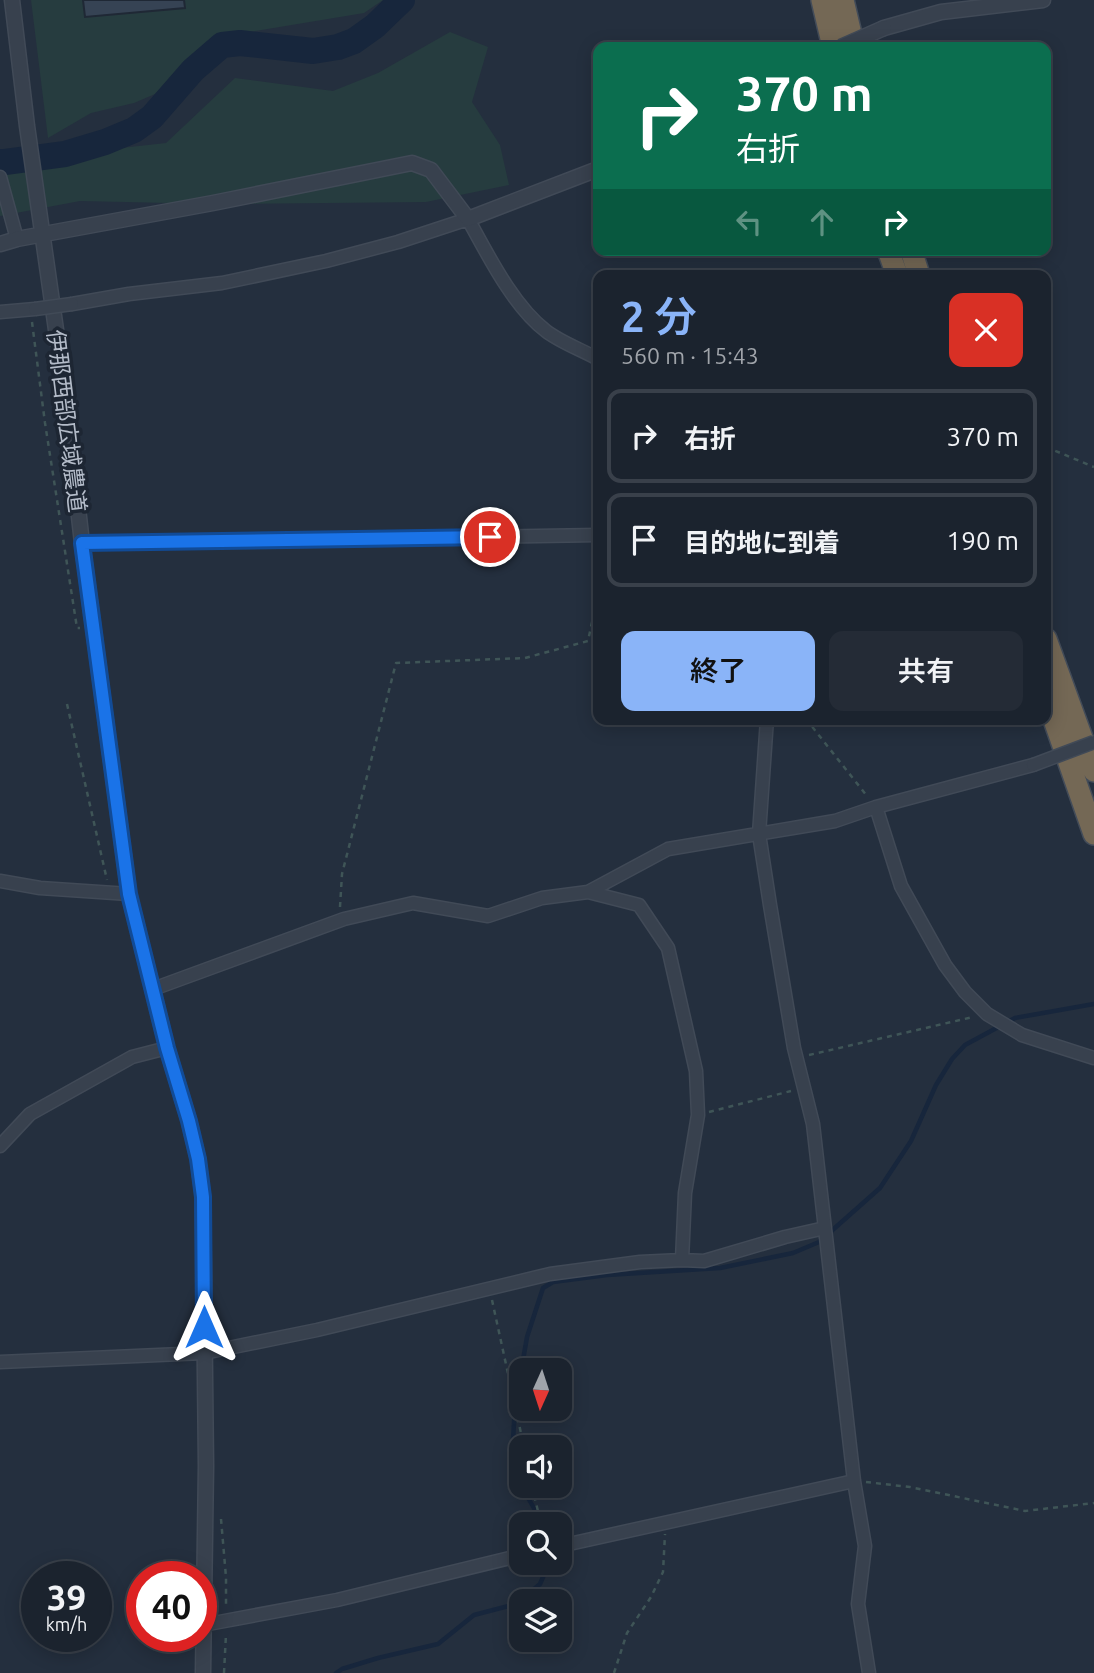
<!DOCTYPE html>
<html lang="ja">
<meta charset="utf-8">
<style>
:root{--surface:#1b232e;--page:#242b36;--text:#f1f3f6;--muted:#a0a4aa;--line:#39404a;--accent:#8ab4f8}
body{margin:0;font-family:Ubuntu,"Noto Sans JP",sans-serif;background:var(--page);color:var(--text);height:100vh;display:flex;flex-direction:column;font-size:26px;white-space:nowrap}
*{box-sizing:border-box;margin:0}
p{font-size:23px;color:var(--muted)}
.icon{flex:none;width:38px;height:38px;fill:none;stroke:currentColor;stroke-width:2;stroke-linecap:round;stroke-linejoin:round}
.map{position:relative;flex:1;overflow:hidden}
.side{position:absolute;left:593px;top:270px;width:458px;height:455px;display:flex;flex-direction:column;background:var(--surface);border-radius:14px;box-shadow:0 4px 18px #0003,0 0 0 2px var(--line)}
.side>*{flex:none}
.top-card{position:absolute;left:593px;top:42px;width:458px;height:214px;border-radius:14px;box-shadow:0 4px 18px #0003,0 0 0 2px var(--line);background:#0b6e4f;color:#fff;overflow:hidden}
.needle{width:46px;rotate:183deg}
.controls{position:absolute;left:509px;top:1358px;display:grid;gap:14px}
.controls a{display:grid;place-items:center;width:63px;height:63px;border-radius:14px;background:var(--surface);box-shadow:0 4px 18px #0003,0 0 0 2px var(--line);font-size:35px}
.speed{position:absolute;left:21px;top:1561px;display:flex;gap:14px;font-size:35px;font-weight:700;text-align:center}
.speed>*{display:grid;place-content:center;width:91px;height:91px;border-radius:50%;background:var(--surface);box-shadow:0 4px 18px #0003,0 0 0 2px var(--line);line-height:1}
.speed small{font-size:18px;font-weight:400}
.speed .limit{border:10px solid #d22;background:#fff;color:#111}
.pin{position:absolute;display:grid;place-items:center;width:60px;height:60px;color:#fff;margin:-30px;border:4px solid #fff;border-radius:50%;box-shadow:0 2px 7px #0007}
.me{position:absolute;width:77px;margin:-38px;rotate:0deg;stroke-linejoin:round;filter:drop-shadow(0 0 5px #0008)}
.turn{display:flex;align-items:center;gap:24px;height:147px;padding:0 28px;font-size:32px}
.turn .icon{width:91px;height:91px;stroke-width:2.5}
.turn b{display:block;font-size:49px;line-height:60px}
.lanes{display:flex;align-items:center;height:66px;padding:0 28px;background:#0003;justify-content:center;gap:35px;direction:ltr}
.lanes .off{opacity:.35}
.round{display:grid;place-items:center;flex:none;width:74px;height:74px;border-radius:14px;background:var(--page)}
.summary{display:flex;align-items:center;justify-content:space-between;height:119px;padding:0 28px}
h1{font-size:42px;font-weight:600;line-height:52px;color:var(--accent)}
.button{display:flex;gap:14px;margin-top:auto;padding:14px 28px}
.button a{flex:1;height:80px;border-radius:14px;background:var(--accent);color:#111;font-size:28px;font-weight:600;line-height:80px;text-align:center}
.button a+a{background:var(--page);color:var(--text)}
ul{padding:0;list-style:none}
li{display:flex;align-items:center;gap:21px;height:94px;margin:0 14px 10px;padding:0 14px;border:4px solid var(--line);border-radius:14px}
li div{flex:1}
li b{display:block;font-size:26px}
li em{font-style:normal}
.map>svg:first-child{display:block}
</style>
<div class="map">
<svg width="1094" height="1673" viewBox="0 0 1094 1673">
<rect width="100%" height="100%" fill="#242f3e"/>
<!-- green -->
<path fill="#263c3f" d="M31,0h352l-19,13 -150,25 -59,56 -21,9 -43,10 -43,25z
M450,32l38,15 -16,55 28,43 9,40 -83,17 -211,2 -135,-3 -80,15v-58l49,-2 117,-13 69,-65 98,13 45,-18z"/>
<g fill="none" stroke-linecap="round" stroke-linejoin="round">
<!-- stream -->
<path stroke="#17263c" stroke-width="4.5" d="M543,1524l-28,-49 -3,-18 3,-51 12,-69 16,-49 10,-6 54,-7 113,-7 73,-15 26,-11 61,-54 31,-47 25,-56 16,-26 13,-14 50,-27 79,-14
M336,1673l6,-4 36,-11 60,-14 36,-29 42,-11 24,-20 9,-21"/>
<!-- river -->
<path stroke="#17263c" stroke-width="26" d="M0,162h5l60,-8 40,-12 29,-12 18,-13 41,-47 29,-25 18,-2 73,8 25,-4 16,-6 21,-15 27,-26"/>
</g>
<!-- building -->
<path fill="#364354" stroke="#1f2835" stroke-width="2" d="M83,0h101l1,8 -100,9z"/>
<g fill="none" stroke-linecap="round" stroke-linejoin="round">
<!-- minor casing -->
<g stroke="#414a57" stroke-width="15">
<path id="minor" d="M0,177l17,62
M72,304l57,-10 93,-11 104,-22 72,-19 70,-23c20,36 45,87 78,112 14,11 36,19 52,28
M0,312l35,-3
M82,543l516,-8
M767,719l-8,115 11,71 24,143 19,76 41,357 11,65 -7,58 11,69
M876,807l25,79 44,79 20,27 22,22 35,21 72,23
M0,881l40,7 89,6
M588,892l51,13 29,43 28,123 2,44 -13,78 -3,67
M153,989l191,-70 69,-16 75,13 54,-18 46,-6 80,-43 167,-28 41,-14 157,-42
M0,1146l30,-32 102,-57 35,-9
M0,1362l204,-9 113,-23 233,-56 90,-12 42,-2 22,1 81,-24 40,-9
M560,1546l294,-65
M203,1625l134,-25 185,-45"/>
</g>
<!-- tertiary casing -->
<g stroke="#414a57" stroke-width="17">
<path id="tertiary" d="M12,0l15,126 37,260 18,157 47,351 38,154 22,73 9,38 5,38 3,269 -3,207
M884,28l57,-16 102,-12
M0,244l17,-5 196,-36 199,-40 19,7 37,49 130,-50"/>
</g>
<!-- motorway casing -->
<g stroke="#434c59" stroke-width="24">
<path id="motorway" d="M822,0l11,47
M843,0l11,47
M888,250l9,25
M911,250l8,25
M1046,639l48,132
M1046,697l48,137"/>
</g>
<!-- path -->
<path stroke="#3f5557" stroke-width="2.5" stroke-dasharray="5 5" stroke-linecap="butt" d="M32,322l13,101 32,205h3
M1046,447l48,20
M67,704l40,176
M806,719l61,77
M340,907l2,-33 54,-211 129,-5 63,-17 10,-47
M809,1055l164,-38
M709,1112l82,-21
M492,1300l32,147
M866,1482l44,5 115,24 69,-8
M532,1486l9,38
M221,1519l5,58v30
M224,1673l2,-39
M614,1673l13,-40 24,-36 12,-25 2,-38"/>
<!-- minor -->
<use href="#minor" stroke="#38414e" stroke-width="12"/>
<!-- tertiary -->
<use href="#tertiary" stroke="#38414e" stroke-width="14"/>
<!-- motorway -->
<use href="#motorway" stroke="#746855" stroke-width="21"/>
<!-- minor-bridge casing -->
<g stroke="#414a57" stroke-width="15" stroke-linecap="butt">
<path id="minor-bridge" d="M35,309l37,-5
M1033,765l61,-23"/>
</g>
<!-- tertiary-bridge casing -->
<g stroke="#414a57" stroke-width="17" stroke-linecap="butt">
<path id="tertiary-bridge" d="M841,47l43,-19"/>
</g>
<!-- minor-bridge -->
<use href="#minor-bridge" stroke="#38414e" stroke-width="12"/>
<!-- tertiary-bridge -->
<use href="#tertiary-bridge" stroke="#38414e" stroke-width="14"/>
</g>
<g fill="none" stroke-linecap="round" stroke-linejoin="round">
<!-- route casing -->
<g stroke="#114b97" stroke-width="18">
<path id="route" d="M204,1327l-1,-130 -5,-38 -9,-38 -22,-73 -38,-154 -47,-351 408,-6"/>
</g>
<!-- route -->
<use href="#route" stroke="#1a73e8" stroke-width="12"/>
</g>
<g text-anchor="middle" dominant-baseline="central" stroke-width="7" stroke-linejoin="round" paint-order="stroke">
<!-- street labels -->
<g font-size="23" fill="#b4bcc9" stroke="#1d2633">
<text transform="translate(67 421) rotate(83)">伊那西部広域農道</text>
</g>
</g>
</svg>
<div class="controls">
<a><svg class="needle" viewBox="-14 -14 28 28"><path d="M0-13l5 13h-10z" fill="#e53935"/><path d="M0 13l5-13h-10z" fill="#a0a4aa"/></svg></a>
<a><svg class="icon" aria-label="sound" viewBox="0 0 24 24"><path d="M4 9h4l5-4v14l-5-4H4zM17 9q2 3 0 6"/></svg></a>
<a><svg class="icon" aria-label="search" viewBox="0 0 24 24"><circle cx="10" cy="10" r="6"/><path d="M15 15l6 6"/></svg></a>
<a><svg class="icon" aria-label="layers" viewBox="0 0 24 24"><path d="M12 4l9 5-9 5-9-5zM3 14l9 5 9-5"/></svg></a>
</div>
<div class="speed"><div>39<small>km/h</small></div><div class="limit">40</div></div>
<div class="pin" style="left:490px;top:537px;background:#d93025"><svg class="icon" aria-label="arrive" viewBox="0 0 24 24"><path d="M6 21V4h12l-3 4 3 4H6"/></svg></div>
<svg class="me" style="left:204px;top:1327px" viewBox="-20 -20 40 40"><path d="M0-17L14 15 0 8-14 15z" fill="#1a73e8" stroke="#fff" stroke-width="4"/></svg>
<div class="top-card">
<div class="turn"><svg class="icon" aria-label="right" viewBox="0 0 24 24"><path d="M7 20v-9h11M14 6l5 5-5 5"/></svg><div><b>370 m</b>右折</div></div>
<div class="lanes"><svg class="icon off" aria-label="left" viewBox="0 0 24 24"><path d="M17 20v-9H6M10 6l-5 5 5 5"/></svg><svg class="icon off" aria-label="ahead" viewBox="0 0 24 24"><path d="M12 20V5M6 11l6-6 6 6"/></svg><svg class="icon" aria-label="right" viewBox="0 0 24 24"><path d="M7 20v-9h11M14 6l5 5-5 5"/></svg></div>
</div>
<section class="side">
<div class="summary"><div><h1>2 分</h1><p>560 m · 15:43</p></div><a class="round" style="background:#d93025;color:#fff"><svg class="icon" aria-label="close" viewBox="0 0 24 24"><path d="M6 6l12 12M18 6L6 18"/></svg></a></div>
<ul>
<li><svg class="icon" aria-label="right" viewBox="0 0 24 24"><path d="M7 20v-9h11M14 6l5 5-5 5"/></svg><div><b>右折</b></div><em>370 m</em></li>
<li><svg class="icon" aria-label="arrive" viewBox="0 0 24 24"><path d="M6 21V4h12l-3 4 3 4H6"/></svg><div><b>目的地に到着</b></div><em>190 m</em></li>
</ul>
<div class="button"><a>終了</a><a>共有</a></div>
</section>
</div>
